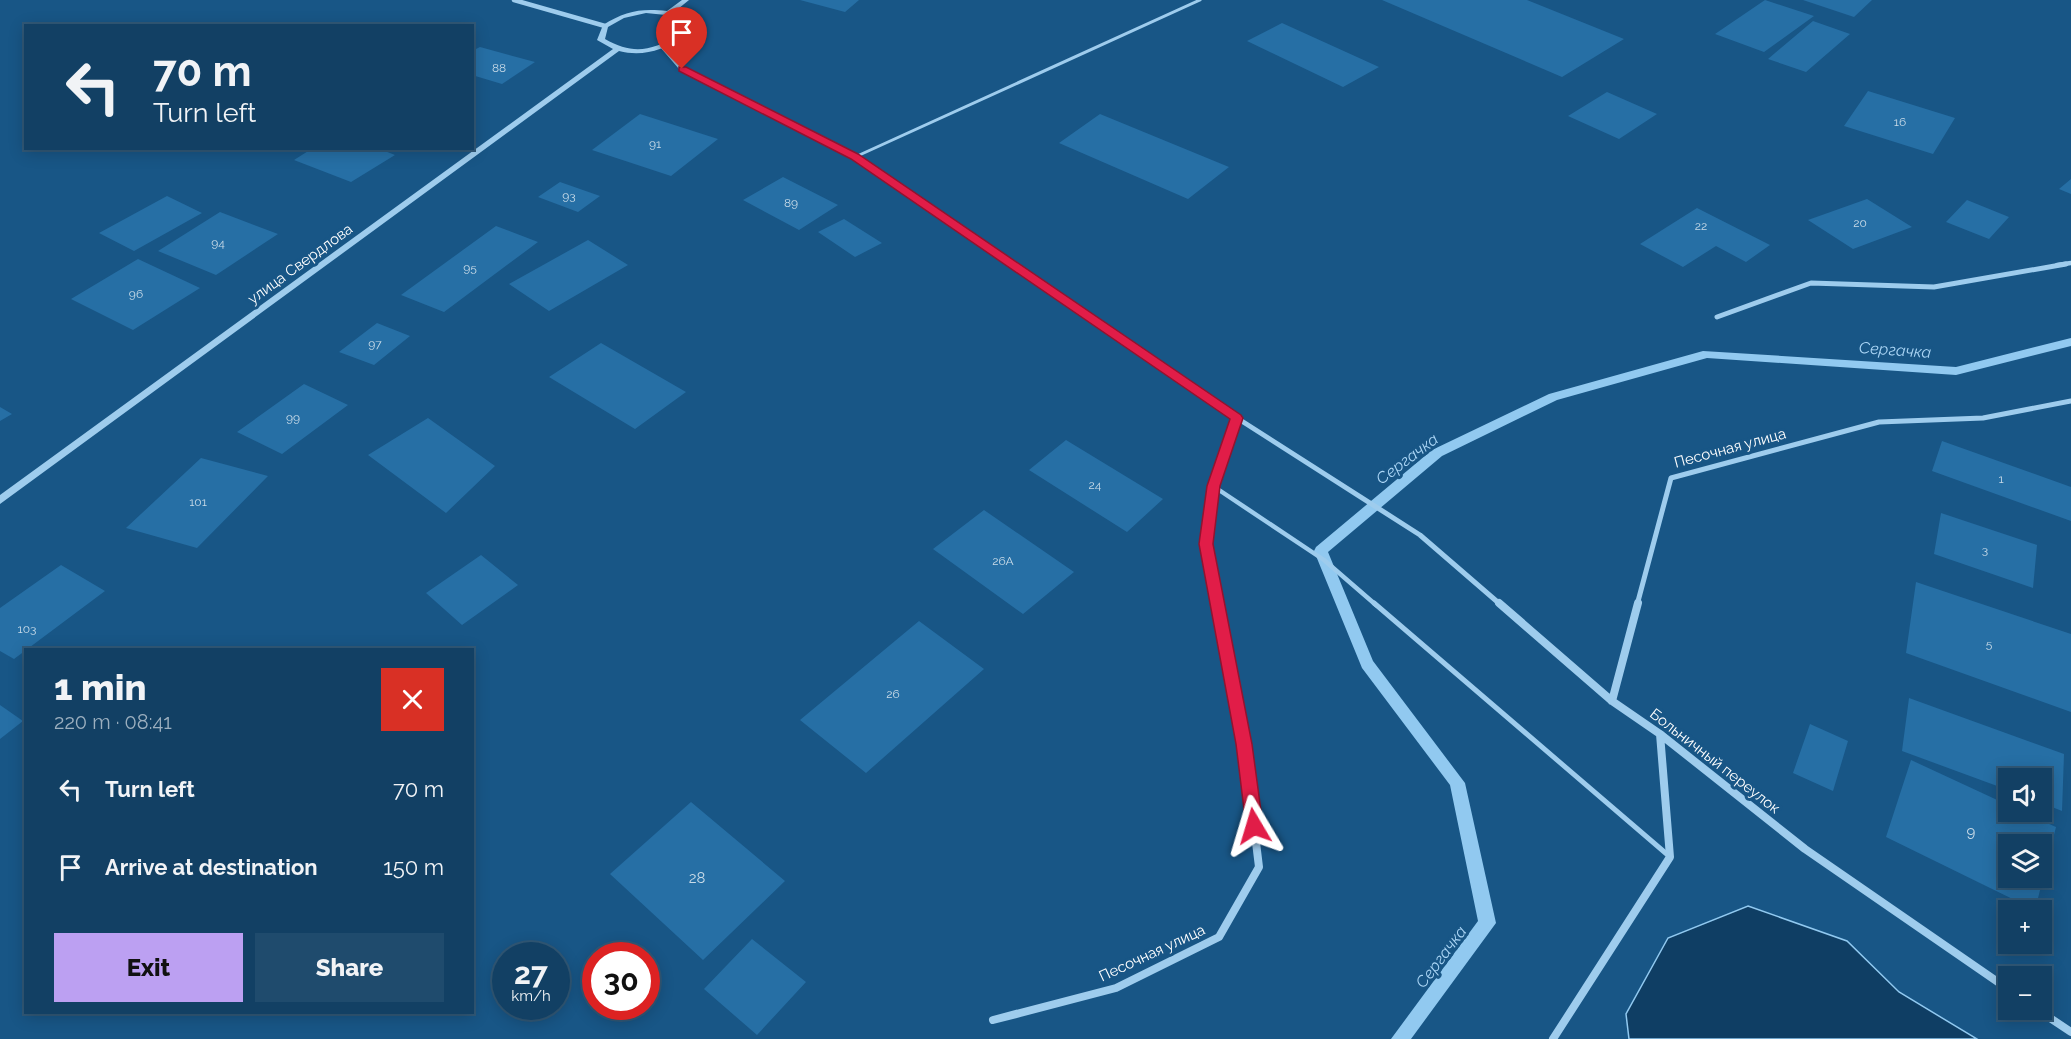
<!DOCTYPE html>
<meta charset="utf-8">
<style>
:root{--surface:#124064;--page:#1f4b6d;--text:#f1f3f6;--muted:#9cafbf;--line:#315978;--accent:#bca0f2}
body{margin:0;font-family:Raleway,sans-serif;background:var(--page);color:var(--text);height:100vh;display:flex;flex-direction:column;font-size:22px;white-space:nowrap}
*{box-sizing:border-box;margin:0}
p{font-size:20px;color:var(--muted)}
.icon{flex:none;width:33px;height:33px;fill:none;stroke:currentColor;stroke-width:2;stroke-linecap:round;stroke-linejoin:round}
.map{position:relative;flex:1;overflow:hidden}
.details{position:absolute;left:24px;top:648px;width:450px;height:366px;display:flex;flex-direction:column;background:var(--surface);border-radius:0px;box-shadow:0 3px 15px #0003,0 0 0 2px var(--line)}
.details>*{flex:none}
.banner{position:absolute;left:24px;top:24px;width:450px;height:126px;border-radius:0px;box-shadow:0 3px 15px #0003,0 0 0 2px var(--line);background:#124064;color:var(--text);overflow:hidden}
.controls{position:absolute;left:1998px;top:768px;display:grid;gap:12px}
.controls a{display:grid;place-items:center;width:54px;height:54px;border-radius:0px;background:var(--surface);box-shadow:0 3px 15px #0003,0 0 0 2px var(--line);font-size:30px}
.speed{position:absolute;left:492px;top:942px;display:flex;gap:12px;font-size:30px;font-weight:700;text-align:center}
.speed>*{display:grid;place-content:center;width:78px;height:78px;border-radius:50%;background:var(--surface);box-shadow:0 3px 15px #0003,0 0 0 2px var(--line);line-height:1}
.speed small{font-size:15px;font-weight:400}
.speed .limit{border:9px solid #d22;background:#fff;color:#111}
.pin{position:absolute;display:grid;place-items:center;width:51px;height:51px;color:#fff;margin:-62px -26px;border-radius:50% 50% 50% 0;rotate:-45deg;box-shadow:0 0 6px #0007}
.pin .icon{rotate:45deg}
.me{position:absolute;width:66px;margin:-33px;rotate:353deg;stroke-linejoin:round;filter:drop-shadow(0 0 4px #0008)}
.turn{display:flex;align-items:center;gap:21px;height:126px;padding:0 30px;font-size:27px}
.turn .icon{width:78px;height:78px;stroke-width:2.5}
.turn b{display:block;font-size:42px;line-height:51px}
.round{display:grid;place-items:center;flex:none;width:63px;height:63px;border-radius:0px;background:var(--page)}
.summary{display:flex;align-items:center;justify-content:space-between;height:102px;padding:0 30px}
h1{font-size:36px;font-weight:800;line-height:45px}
.cta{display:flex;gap:12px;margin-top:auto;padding:12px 30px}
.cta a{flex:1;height:69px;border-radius:0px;background:var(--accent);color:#111;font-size:24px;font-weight:800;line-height:69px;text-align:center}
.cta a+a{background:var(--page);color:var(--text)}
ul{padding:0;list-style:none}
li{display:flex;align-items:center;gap:18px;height:78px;padding:0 30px}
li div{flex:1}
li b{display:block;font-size:22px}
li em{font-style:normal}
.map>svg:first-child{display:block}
</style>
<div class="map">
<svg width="2071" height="1039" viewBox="0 0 2071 1039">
<rect width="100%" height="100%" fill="#185686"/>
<!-- water -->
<path fill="#0f3e64" stroke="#91c9f0" stroke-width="1.5" d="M1748,906l99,35 52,51 78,47h-348l-3,-25 42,-76z"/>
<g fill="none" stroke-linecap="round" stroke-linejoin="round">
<!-- stream -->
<path fill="#91c9f0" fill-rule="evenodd" d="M2071,338v8l-115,29 -249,-17 -150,42 -115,56 -114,96 45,109 92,122 31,140 -85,116h-20l87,-118 -28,-136 -88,-117 -48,-117 2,-4 116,-97 117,-56 154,-43 253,16z"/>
</g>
<!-- building -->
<path fill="#266fa5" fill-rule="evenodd" d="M800,0h59l-14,12z
M1382,0h145l97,39 -62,38z
M1765,0l49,16 -50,36 -49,-18z
M1803,0h69l-18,17z
M1813,21l37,13 -44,38 -38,-13z
M1282,23l97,44 -36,20 -96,-46z
M480,47l55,15 -33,22 -30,-9v-24z
M1868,91l87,27 -22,36 -89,-28z
M1607,92l50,22 -38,25 -51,-23z
M640,114l78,25 -47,37 -79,-26z
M1100,114l129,53 -41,32 -129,-56z
M313,148h64l18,7 -44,27 -57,-22z
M783,177l55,28 -39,25 -56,-30z
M2071,179v15l-12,-5z
M560,182l40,14 -22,16 -40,-15z
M167,196l35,17 -68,38 -35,-18z
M1867,199l45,28 -59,22 -45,-29z
M1967,200l42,17 -20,22 -43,-17z
M1697,208l73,37 -24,17 -30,-16 -33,21 -43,-23z
M220,212l58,22 -62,41 -58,-24z
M844,219l38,24 -27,14 -37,-25z
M496,226l42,16 -94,70 -43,-17z
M588,240l40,25 -79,46 -40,-27z
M138,259l62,29 -67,42 -62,-31z
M377,323l33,13 -36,29 -35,-13z
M601,343l85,49 -51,37 -86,-52z
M304,384l44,21 -66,49 -45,-22z
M0,407l12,7 -12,7z
M428,418l67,48 -49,47 -78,-58z
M1066,440l97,59 -36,33 -98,-62z
M1942,441l129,46v34l-139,-50z
M201,458l67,18 -71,72 -71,-20z
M984,510l90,62 -51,42 -90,-65z
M1941,513l96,32 -4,43 -99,-34z
M481,555l37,30 -56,40 -36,-32z
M61,565l44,26 -91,68 -14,-8v-43z
M1916,582l155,52v78l-165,-59z
M919,621l65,48 -118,104 -66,-53z
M1909,698l155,56 -2,57 -20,-8v-25h-34v12l-106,-39z
M0,705l23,16 -23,18z
M1810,724l38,17 -15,50 -40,-18z
M1911,760l97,45v7h14l34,15 -21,83 -149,-73zM2008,844h34v34h-34z
M691,802l94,79 -82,79 -93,-86z
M752,939l54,43 -49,53 -53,-46z"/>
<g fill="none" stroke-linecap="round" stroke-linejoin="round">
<!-- service-far2 -->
<path stroke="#9ecced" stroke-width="3" d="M855,157l345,-157"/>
<!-- service-far1 -->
<path stroke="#9ecced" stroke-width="4.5" d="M1213,486l111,74 52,45"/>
<!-- service -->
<path stroke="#9ecced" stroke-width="5" d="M1374,603l295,253"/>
<!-- minor-far2 -->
<path stroke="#9ecced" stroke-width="4.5" d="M514,0l91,26
M663,47l19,22 173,88 159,108
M2057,265l14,-2"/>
<!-- minor-far1 -->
<path stroke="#9ecced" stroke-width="5" d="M1011,264l226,154 183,117 81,70
M1717,317l94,-34 123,4 132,-23
M1218,605l-12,-61 7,-58 24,-68
M1637,605l34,-127 208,-56 104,-4 88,-17"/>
<!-- minor -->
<path stroke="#9ecced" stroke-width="8" d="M1499,603l113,98 48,33 145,115 203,140
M1612,701l26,-98
M2038,1010l33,22
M993,1020l123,-32 103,-51 40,-70 -15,-123 -27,-141
M1553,1039l117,-182 -10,-123"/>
<!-- tertiary -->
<path fill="#9ecced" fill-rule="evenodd" d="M682,0h7l-16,13 14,9 -3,15c-21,13 -41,20 -65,14l-619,453v-9l613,-446 -16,-9 6,-15c22,-14 38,-17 64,-14zM646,13l20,2 14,8 -1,12c-28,16 -46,20 -74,4l3,-12 16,-9z"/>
</g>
<!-- route -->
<path fill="#e11d48" stroke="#92132f" stroke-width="1.5" d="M679,67h7l172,87 383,261 2,3 -23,68 -7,58 39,200 11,82 -3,5 -6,2 -6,-2 -2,-5 -10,-82 -37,-200 8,-58 23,-67 -379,-260 -172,-88z"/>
<g text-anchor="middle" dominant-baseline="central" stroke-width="6" stroke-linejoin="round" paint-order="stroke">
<!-- number labels -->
<g font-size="12" fill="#c9dbe8">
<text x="499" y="68">88</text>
<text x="1900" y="122">16</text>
<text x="655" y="144">91</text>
<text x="569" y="196">93</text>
<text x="791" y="203">89</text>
<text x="1860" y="223">20</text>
<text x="1701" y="226">22</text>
<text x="218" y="243">94</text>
<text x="470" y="268">95</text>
<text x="136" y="294">96</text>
<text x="375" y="344">97</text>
<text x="293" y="418">99</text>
<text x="2001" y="479">1</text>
<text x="1095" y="485">24</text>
<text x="198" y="502">101</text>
<text x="1985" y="550">3</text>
<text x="1003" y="561">26А</text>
<text x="27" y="629">103</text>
<text x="1989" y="644">5</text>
<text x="893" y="694">26</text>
</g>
<!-- street labels -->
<g font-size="15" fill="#fff" stroke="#185686">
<text transform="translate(300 264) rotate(-36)">улица Свердлова</text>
<text transform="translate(1730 448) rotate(-15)">Песочная улица</text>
<text transform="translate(1715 761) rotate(38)">Больничный переулок</text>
<text transform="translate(1152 953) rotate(-25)">Песочная улица</text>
</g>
<!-- near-number labels -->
<g font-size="15" fill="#c9dbe8">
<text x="1971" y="832">9</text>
<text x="697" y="878">28</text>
</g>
<!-- water labels -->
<g font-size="16" font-style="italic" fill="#aad5f5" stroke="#185686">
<text transform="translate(1895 350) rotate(4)">Сергачка</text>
<text transform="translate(1407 459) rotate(-37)">Сергачка</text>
<text transform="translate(1441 957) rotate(-53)">Сергачка</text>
</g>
</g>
</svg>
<div class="controls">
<a><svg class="icon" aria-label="sound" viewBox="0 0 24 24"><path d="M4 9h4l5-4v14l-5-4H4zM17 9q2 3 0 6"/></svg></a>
<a><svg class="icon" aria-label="layers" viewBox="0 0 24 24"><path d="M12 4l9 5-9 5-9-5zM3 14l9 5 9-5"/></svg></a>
<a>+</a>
<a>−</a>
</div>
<div class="speed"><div>27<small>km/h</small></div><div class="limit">30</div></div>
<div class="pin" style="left:682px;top:69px;background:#d93025"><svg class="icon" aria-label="arrive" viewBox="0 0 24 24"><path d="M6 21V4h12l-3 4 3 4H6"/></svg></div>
<svg class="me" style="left:1254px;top:826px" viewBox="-20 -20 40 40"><path d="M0-17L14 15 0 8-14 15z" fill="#e11d48" stroke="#fff" stroke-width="4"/></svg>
<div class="banner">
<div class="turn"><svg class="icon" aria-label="left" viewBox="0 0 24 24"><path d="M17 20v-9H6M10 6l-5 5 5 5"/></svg><div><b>70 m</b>Turn left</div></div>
</div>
<section class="details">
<div class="summary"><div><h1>1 min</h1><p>220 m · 08:41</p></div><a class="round" style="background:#d93025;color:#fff"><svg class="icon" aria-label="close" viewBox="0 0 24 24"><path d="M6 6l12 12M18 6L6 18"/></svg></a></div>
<ul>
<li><svg class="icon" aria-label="left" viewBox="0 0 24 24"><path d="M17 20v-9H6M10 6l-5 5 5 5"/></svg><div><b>Turn left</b></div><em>70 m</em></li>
<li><svg class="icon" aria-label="arrive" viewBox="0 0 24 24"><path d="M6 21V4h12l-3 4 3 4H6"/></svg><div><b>Arrive at destination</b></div><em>150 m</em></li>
</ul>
<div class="cta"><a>Exit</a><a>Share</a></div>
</section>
</div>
